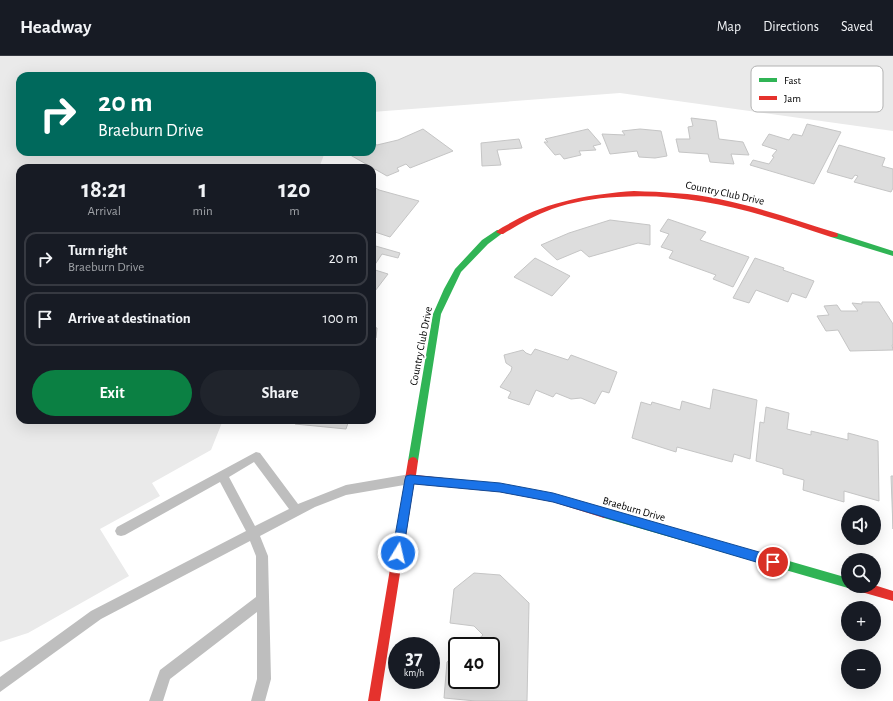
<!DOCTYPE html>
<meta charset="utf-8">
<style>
:root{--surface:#171b24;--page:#20242c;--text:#f1f3f6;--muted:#9ea1a6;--line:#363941;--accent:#0b8043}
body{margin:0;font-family:"Alegreya Sans",sans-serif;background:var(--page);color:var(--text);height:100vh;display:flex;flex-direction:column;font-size:15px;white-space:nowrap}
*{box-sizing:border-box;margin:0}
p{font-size:13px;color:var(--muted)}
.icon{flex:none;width:22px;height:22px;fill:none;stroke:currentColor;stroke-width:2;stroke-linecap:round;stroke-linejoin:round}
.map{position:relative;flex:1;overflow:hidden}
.panel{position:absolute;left:16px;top:108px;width:360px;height:260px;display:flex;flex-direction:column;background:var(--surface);border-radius:12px;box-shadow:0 4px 16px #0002}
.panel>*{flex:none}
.guide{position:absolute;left:16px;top:16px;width:360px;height:84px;border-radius:12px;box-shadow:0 4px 16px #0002;background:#00695c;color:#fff;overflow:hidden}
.controls{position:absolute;left:841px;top:449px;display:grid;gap:8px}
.controls a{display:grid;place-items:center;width:40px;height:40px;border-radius:50%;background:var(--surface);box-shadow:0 4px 16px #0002;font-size:20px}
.speed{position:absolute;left:388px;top:581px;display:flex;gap:8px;font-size:20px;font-weight:700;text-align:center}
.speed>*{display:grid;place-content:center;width:52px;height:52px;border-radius:50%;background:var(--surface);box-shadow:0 4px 16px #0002;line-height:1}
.speed small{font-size:10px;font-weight:400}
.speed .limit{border:2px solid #111;border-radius:6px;background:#fff;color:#111}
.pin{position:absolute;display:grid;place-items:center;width:34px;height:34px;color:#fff;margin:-17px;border:2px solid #fff;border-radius:50%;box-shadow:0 1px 4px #0007}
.me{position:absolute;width:44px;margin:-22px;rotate:9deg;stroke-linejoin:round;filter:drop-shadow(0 0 3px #0008)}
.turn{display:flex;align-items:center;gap:14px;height:84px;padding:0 16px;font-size:18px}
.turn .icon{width:52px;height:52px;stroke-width:2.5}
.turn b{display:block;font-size:28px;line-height:34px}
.eta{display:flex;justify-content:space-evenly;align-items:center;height:68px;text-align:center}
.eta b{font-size:24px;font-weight:700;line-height:28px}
.action{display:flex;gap:8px;margin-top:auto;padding:8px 16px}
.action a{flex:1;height:46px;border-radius:24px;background:var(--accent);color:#fff;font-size:16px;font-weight:700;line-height:46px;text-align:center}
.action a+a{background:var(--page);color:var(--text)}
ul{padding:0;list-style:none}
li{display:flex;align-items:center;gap:12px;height:54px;margin:0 8px 6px;padding:0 8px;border:2px solid var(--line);border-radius:12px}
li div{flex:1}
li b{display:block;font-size:15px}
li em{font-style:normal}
header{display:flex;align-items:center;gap:24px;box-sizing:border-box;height:56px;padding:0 20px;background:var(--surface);border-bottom:1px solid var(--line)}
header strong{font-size:19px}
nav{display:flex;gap:22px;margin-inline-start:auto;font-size:14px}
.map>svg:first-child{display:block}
</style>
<header>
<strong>Headway</strong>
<nav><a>Map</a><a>Directions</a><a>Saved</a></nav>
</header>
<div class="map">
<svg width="893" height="645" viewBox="0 0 893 645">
<rect width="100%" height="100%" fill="#fff"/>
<!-- green -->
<path fill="#eaeaea" d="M0,0h893v75l-273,-38 -248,19v-36h-352v76h305l-6,16h-299v252h203l-12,30 -59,33 8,13 -60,33 29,47 -101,57 -28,9z"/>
<!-- building -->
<path fill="#ddd" stroke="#c5c5c5" d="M691,62l25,3 3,18 24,3 6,13 -18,-1 3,10 -24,-2 -2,-8 -29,-2 -3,-13h14l-2,-12 5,-1z
M807,68l34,8 -27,52 -64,-19 3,-5 16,4 5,-7 -2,-1 5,-6 -15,-5 7,-11 20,6 4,-6 9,2z
M423,73l30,22 -43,17 -4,-4 -9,4 2,3 -12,5 -42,-24h27v-9l5,2 21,-5z
M588,73l13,15 -8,2 3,4 -17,1 2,4 -17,4 -4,-5 -5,1 -11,-13h4l-3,-3z
M640,73l21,2 6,25 -12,2 -16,-1 -2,-6 -27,3 -8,-20 23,1 -3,-4z
M519,83l3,9 -25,2 4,15 -19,1 -1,-23z
M839,89l46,13 -3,8 11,3v19l-2,4 -37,-10 4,-6 -3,-1 -3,4 -25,-7z
M372,130l7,4 40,11 -29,36 -18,-6v-31l2,-2h-2z
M668,163l38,13 -6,8 49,17 -16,30 -20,-8 3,-4 -47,-17 4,-7 -12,-4 8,-13 -9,-3z
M610,164l40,5v20l-12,-2 -49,14 -8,-7 -24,10 -16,-15 28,-12z
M372,189l28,8 -2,5 -16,-4 -10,15 16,5 -13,17h-3z
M535,202l35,18 -18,20 -38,-19z
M755,202l29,10 -1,2 31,11 -8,17 -14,-5 -4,9 -32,-12 -7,13 -16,-5z
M862,246h17l14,22v21h-1l1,5 -43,1 -12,-21 -12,1 -9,-15 12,-1 -5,-9 13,-1 4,6h17l-6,-8 10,1z
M372,270l5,2 -1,10 -4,1z
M535,293l33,11 3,-5 46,17 -8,21 -7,-2 -7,13 -14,-6 -10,1 -15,-6 -3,4 -17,-7 -7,15 -21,-7 3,-6 -11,-5 11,-16 1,-4 -6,-4 -2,-8 19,-5 3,3 5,2z
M713,333l44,11 -7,59 -16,-5 -2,8 -55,-15 -1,5 -44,-14 9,-36 10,3 1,-3 28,8 2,-9 28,8z
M766,351l23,6 -2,16 24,6v-4l37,9v-7l30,8 1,60 -35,-10v11l-41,-12 1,-10 -21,-6v-5l-27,-8 4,-39 4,1z
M297,364h52l-3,9 -51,-5z
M891,420h2v53z
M474,517l26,2 29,28 -2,98h-51l-32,-3 3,-36 10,-8v26h34v-34h-25l7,-5 2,1 8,-7 -9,-9 -24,-3 4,-34z"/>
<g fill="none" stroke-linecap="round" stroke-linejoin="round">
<!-- lane -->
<path fill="#bebebe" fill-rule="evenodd" d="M256,396l4,1 38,51 48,-19 64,-11 4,2 2,3 -2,3 -4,2 -64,11 -31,12 -55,29 8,20 3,123 -6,22h-14l6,-22v-67l-87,67 -7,22h-14l11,-31 96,-73v-41l-6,-15 -149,78 -101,73v-15l91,-66 155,-80 -26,-49 -95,53 -4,1 -4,-1 -2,-4 2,-4zM254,406l35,47 -34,17 -26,-49z"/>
<!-- fast -->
<path fill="#30b455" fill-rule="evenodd" d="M497,174h3l4,2 -16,12 -27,28 -20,42 -23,147 -2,3 -3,1 -3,-1 -2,-3 25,-147 11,-25 11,-20 27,-29z
M831,177h6l56,18v5l-62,-19z
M604,452l244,70v8h4l-4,2 -244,-70 -4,-2 -1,-3 1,-3z"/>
<!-- jam -->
<path fill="#e5322d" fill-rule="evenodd" d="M634,135c29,1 57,2 85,8 40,8 79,22 118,34l1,2 -1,2h-6c-72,-24 -136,-45 -214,-40 -22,1 -45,5 -65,12 -18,7 -33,15 -49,25h-3l-4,-2c4,-4 11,-7 16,-10 37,-21 80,-28 122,-31z
M413,401l3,1 2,3 -2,14 84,9 53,10 51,14 4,2 1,3 -1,3 -4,2 -51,-16 -53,-10 -86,-8 -34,217h-12l40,-240 2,-3z
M874,529l19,6v10l-35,-10 -4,-1 -2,-4z"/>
</g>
<!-- route -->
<path fill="#1a73e8" stroke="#114b97" d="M410,419l90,8 53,10 220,63 4,2 1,4 -1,3 -4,2 -220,-65 -53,-10 -86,-8 -11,69 -1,4 -4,1 -4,-1 -2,-4 13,-74 1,-3z"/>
<g text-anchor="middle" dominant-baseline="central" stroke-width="4" stroke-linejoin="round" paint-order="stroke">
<!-- street labels -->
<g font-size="11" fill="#000" stroke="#fff">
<text transform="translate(725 137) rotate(12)">Country Club Drive</text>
<text transform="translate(421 290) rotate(-79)">Country Club Drive</text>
<text transform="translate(634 453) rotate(16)">Braeburn Drive</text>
</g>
</g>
<!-- legend -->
<rect x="751" y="10" width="132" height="46" rx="6" fill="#fff" stroke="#b2b2b2" stroke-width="1"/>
<rect x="759" y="22" width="18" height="4" fill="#30b455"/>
<rect x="759" y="40" width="18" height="4" fill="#e5322d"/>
<g font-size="11" fill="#000">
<text x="784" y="28">Fast</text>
<text x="784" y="46">Jam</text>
</g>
</svg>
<div class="controls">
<a><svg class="icon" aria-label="sound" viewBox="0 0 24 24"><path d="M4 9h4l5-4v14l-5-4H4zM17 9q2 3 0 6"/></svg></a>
<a><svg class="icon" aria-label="search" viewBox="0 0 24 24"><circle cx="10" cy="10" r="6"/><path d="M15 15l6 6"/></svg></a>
<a>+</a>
<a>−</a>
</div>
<div class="speed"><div>37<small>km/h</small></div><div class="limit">40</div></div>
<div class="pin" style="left:773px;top:506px;background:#d93025"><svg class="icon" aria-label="arrive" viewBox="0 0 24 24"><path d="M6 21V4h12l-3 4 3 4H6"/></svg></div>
<svg class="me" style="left:398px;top:497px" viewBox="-20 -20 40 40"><circle r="17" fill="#1a73e8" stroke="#fff" stroke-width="3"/><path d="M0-11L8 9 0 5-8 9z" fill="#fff"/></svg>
<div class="guide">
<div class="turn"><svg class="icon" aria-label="right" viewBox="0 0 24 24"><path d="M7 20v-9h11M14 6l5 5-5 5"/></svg><div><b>20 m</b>Braeburn Drive</div></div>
</div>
<section class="panel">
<div class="eta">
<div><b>18:21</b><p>Arrival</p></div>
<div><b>1</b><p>min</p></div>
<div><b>120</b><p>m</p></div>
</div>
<ul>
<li><svg class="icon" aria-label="right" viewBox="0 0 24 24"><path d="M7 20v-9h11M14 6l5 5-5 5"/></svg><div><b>Turn right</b><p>Braeburn Drive</p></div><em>20 m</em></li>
<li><svg class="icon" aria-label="arrive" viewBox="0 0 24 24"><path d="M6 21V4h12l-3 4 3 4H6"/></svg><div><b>Arrive at destination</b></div><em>100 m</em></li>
</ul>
<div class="action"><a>Exit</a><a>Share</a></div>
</section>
</div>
